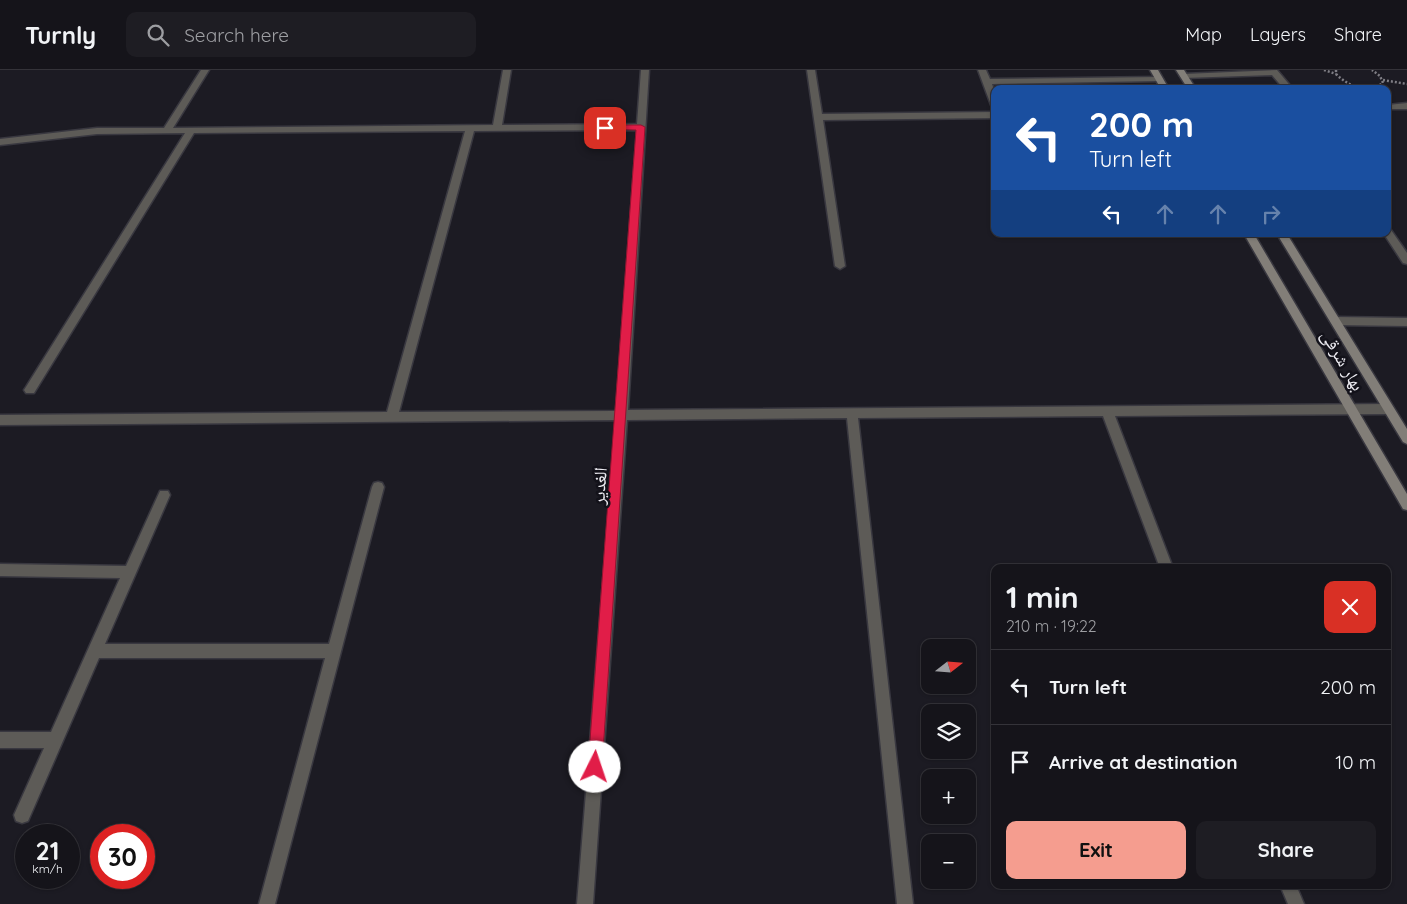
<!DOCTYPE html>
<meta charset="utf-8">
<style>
:root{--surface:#15141a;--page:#1e1d23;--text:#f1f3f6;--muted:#9d9ea2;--line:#343339;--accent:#f59d8f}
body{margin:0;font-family:Quicksand,"Noto Naskh Arabic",sans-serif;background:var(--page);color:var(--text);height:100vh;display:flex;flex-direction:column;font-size:19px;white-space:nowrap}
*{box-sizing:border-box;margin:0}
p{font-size:16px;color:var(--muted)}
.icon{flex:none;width:28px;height:28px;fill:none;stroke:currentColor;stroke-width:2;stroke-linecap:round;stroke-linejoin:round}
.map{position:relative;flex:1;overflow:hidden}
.side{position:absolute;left:991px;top:494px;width:400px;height:325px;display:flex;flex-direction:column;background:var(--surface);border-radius:10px;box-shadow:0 1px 4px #0004,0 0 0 1px var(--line)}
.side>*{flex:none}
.top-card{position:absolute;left:991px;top:15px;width:400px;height:152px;border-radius:10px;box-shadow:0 1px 4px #0004,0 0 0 1px var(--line);background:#1a4fa0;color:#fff;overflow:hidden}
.needle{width:32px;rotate:73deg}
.controls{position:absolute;left:921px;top:569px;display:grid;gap:10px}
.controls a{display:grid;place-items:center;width:55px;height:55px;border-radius:10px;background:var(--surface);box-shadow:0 1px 4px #0004,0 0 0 1px var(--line);font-size:25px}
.speed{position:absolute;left:15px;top:754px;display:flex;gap:10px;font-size:25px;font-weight:700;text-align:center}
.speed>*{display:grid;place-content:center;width:65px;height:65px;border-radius:50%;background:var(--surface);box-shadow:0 1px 4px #0004,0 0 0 1px var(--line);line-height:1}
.speed small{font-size:12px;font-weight:400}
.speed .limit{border:8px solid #d22;background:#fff;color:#111}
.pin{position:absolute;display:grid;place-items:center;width:42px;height:42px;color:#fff;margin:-21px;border-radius:10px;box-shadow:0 2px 8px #0006}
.me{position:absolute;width:55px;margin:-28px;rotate:4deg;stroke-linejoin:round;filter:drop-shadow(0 0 4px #0008)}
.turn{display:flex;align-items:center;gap:18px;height:105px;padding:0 15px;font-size:22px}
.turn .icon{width:65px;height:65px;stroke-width:2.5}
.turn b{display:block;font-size:35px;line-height:42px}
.lanes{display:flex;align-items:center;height:48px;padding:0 15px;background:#0003;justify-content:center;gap:25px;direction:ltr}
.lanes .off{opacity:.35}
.round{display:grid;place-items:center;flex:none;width:52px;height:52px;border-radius:10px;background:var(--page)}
.head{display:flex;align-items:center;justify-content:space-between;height:85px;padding:0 15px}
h1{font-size:30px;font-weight:700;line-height:38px}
.action{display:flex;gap:10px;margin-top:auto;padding:10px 15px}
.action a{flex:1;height:58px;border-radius:10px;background:var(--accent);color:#111;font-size:20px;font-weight:700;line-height:58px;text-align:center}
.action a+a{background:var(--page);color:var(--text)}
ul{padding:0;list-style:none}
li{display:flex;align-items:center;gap:15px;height:75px;padding:0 15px;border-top:1px solid var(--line)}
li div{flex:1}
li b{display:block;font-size:19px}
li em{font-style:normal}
header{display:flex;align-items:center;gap:30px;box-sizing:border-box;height:70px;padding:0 25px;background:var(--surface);border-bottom:1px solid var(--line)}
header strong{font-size:24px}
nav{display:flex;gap:28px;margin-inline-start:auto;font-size:18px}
.search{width:350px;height:45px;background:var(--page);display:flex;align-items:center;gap:12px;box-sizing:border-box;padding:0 18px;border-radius:10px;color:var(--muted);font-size:19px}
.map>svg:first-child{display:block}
</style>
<header>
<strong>Turnly</strong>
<div class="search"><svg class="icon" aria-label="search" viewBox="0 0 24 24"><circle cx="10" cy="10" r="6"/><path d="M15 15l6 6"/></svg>Search here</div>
<nav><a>Map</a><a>Layers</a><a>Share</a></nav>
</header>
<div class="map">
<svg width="1407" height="834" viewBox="0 0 1407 834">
<rect width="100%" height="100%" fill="#1c1b23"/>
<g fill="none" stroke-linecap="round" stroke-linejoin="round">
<!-- street casing -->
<g stroke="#393840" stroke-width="3">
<path id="street" d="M201,0h8l-36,58 320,-3 10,-55h8l-9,55 135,-1 4,-54h8l-21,340 760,-6 6,5 -6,5 -273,2 58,152h-13l-57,-152 -245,2 55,486h-16l-50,-486 -220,2 -34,484h-16l39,-484 -616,5v-10l387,-3 78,-281 -271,2 -160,260h-8l-2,-3 2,-3 159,-254 -88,1 -97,11v-6l97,-11h67zM637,60l-21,281 -217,1 75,-281z
M807,0h8l7,44 173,-2v6l-172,2 22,146 -5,3 -5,-3z
M978,0h8l4,9 169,-2 4,2 -4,2 -167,3 3,9v15l-4,-3z
M1277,0l16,19h-9l-12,-14 -88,3 -4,-2 4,-2z
M1407,33v6h-19v-4z
M1388,159l3,1 16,23v11l-4,-1 -19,-29h4z
M1335,247l72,1v8l-72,-1 -5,-4z
M378,412l4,1 2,4 -109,417h-16l66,-246h-226l-71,163 -6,2 -6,-2 -2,-6 30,-67h-44v-16h51l69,-154 -120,-2v-12l126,2 34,-75h8l2,4 -65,149h224l43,-157 2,-4z
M1280,815h16l8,19h-16z"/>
</g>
<!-- secondary casing -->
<g stroke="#393840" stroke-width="3">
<path id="secondary" d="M1150,0h8l11,19h-8z
M1176,0h8l12,19h-8z
M1244,164h10l153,260v16l-4,-1z
M1277,164h10l120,195v15l-4,-2z"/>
</g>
<!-- path -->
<path stroke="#7e7d84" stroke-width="2.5" stroke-dasharray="2 2" stroke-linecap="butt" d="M1324,0l12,4
M1336,0v4c13,13 31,19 47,9l-3,-7 -8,-6
M1383,10l24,4"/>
<!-- street -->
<use href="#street" fill="#5d5b57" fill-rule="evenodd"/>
<!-- secondary -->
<use href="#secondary" fill="#827e78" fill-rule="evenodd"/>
</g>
<!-- route -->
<path fill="#e11d48" stroke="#92132f" d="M605,55h36l4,2 -43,640 -2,5 -5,2 -5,-2 -2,-5 48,-637 -34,-1 -1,-1z"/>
<g text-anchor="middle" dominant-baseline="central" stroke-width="5" stroke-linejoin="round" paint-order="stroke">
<!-- street labels -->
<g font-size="18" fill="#edecf2" stroke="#13121a">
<text transform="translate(1343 290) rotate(60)">بهار شرقی</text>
<text transform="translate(599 416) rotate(-86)">الغدیر</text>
</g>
</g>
</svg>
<div class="controls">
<a><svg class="needle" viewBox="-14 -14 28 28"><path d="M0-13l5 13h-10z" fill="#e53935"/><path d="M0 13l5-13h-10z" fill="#9d9ea2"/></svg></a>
<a><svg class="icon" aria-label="layers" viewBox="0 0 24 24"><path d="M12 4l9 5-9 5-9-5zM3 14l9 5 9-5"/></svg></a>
<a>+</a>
<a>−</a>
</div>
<div class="speed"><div>21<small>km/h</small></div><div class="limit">30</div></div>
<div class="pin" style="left:605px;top:58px;background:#d93025"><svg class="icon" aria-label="arrive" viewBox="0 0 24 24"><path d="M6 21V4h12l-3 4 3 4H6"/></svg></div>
<svg class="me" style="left:595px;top:697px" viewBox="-20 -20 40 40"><circle r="19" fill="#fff"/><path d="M0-13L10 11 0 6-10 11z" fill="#e11d48"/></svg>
<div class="top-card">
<div class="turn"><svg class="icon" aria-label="left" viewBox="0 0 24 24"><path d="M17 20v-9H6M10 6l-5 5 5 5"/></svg><div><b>200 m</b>Turn left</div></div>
<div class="lanes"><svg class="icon" aria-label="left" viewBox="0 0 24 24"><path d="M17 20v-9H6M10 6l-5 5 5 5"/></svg><svg class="icon off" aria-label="ahead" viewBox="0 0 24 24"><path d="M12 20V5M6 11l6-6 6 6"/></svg><svg class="icon off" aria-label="ahead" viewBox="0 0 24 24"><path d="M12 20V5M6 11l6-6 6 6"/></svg><svg class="icon off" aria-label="right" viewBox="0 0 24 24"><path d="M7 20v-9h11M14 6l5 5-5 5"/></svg></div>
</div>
<section class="side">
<div class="head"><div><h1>1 min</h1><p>210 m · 19:22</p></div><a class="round" style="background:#d93025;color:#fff"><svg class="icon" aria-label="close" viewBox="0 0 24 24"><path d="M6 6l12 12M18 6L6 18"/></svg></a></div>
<ul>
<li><svg class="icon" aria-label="left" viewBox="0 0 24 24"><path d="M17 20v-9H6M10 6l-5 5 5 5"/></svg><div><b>Turn left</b></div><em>200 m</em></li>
<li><svg class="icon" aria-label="arrive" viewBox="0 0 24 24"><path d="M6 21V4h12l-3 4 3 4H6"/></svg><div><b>Arrive at destination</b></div><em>10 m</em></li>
</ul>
<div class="action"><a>Exit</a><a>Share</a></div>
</section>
</div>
